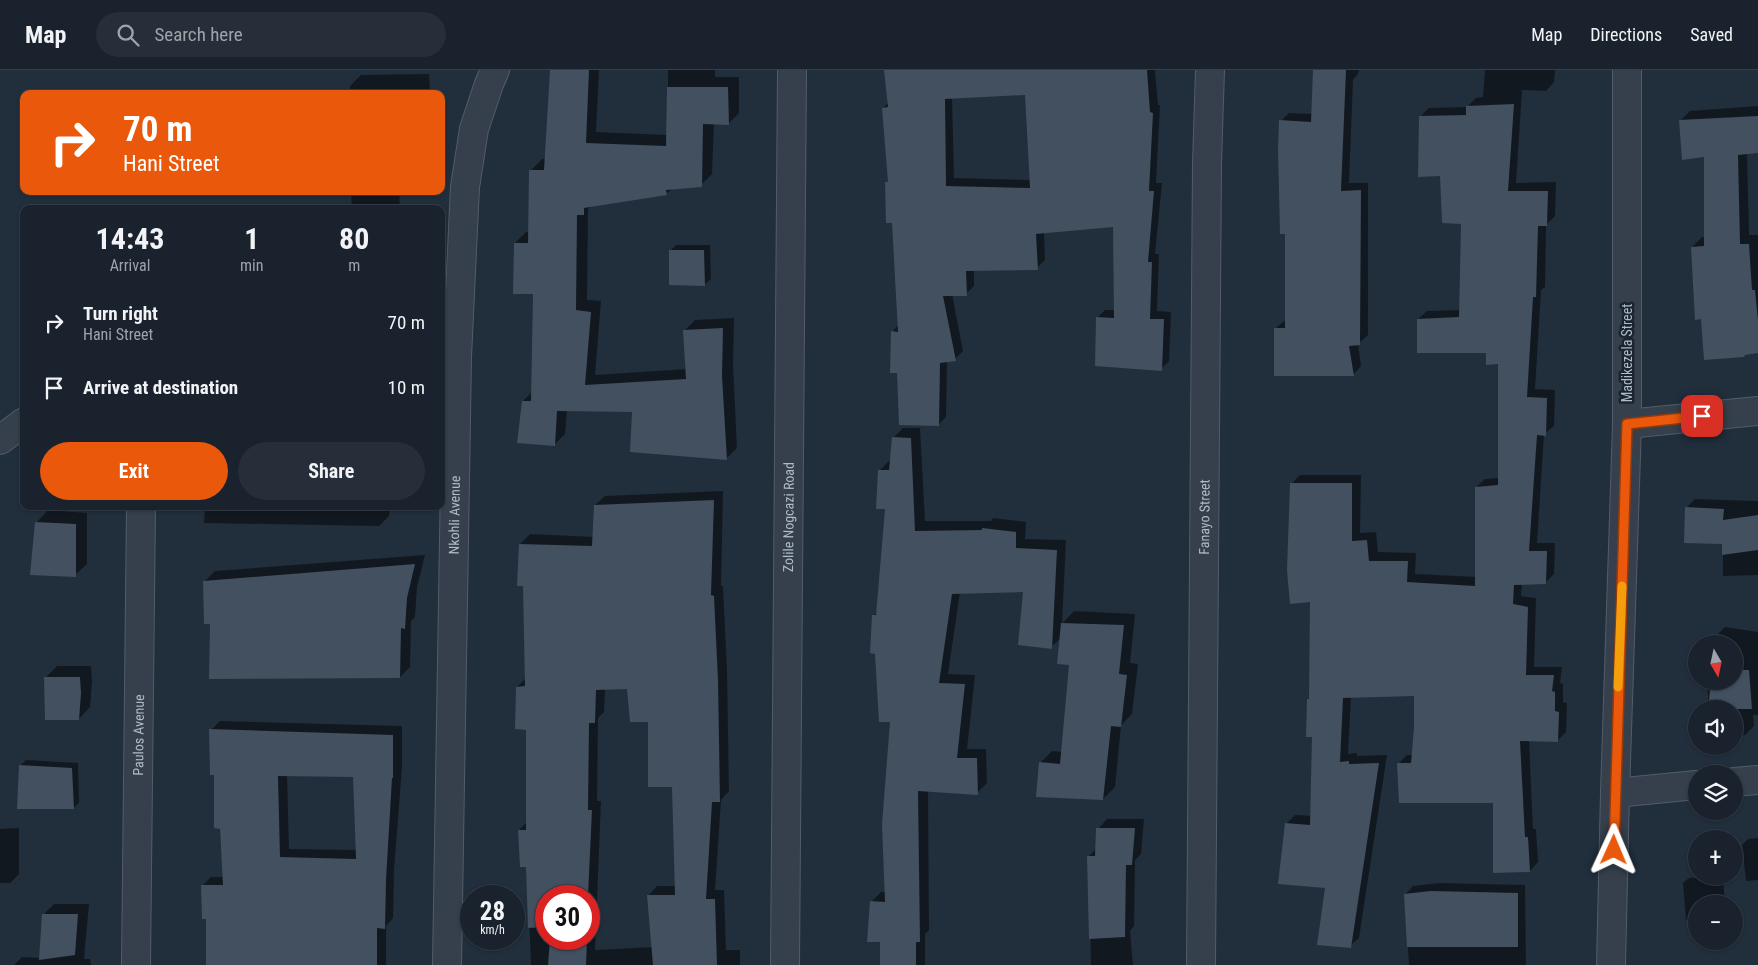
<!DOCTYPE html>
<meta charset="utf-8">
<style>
:root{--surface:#19222d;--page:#262f39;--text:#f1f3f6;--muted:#9fa4aa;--line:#373f49;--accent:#ea580c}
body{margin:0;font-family:"Roboto Condensed",sans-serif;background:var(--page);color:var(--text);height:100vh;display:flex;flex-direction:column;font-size:19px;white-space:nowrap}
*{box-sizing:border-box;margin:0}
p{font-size:16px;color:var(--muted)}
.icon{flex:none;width:28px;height:28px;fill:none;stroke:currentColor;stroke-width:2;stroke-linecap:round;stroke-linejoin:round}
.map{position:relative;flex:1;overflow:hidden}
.drawer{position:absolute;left:20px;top:135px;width:425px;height:305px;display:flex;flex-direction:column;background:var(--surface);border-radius:10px;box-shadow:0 1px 4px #0004,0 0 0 1px var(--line)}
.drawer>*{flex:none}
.hud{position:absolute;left:20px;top:20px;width:425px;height:105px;border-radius:10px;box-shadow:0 1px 4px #0004,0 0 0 1px var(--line);background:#ea580c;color:#fff;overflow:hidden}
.needle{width:32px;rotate:171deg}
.buttons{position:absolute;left:1688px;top:565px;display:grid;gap:10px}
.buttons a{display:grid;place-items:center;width:55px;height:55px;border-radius:50%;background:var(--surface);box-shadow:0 1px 4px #0004,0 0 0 1px var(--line);font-size:25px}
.speed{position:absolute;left:460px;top:815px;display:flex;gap:10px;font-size:25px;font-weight:700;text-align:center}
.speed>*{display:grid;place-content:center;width:65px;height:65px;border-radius:50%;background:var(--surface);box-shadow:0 1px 4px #0004,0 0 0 1px var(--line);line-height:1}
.speed small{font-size:12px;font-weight:400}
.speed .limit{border:8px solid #d22;background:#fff;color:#111}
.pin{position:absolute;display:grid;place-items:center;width:42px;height:42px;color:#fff;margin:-21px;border-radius:10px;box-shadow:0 2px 8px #0006}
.me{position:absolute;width:55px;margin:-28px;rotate:1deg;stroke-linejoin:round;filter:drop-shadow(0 0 4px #0008)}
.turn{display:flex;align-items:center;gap:18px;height:105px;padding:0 20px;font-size:22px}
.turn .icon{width:65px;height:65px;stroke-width:2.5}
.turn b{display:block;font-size:35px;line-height:42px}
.eta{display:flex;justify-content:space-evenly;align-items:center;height:85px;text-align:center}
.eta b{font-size:30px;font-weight:700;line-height:35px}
.button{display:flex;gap:10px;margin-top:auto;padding:10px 20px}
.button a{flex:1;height:58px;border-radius:30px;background:var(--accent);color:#fff;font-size:20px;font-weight:700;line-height:58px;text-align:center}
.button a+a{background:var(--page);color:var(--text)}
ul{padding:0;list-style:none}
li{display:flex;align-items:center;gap:15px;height:65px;padding:0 20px}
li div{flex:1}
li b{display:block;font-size:19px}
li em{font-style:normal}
header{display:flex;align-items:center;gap:30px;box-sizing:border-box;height:70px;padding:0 25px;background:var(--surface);border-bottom:1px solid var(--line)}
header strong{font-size:24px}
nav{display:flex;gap:28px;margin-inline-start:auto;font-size:18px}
.search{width:350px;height:45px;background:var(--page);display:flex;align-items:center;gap:12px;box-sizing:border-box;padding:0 18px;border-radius:28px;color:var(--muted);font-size:19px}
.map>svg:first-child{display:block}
</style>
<header>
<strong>Map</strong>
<div class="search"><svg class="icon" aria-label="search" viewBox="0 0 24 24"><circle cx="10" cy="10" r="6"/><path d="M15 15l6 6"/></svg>Search here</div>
<nav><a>Map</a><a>Directions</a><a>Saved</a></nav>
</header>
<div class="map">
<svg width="1758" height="895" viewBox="0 0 1758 895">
<rect width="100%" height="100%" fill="#212e3c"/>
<!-- shadow -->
<path fill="#0007" fill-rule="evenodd" d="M551,0h48l-3,62 72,3v-65h47v7h24v36l-11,11 -14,-1 -2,51 -11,11 -28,3 -7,6 -75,12 -3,3 -1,91 14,1 -6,74 92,-6 -3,-38 11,-11 39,-2 -1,46 4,84 -11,11 -92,-48 -67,-1 -2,24 -11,11 -31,-44 9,-9 3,-99 -20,-50 11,-11h4l1,-62 11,-11h4z
M885,0h270l3,35h2l-4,78h6l-7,71h4l-2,57 14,1 -2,49 -8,8 -64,-51 8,-8h10l-1,-84 -70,6 1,28 -8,8 -63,1v17l-8,8h-14l11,57 -8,8 -8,1 -1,57 -8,8 -46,-93 7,-8 -6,-102 -6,-39 2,-2 -6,-73 6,-6zM1026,23l4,87 -76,-2 -2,-81z
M1315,0h44l-1,4 -5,6 -4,103h19v152l-10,9 3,22 -7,8 -78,-46 8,-7h3l-1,-89 -5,-111 8,-8 24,1z
M1485,0h70l-1,12 -8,9 -24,-1 -6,93 40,-1 -1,34 -9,9 -1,62 -4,3 -6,99 20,1 -1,36 -10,8 -7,109h18l-1,31 -8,8 -24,1 -1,13 15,2 -2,69h28l-2,16 3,1v18l4,1 -1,29 -9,9 -28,-1 4,89h3l2,33 -8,9 -36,-69 -96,-38 9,-9h6l2,-27v-33l-64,2 -3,57 9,-1v3l30,-1 -28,183 -9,8 -24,-59 -40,-63 9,-9 17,1 1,-80 -5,-37 2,-2 1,-96 -19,-118 8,-8h61l-1,58 16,-1 2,20 38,1 -1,21 62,3 -1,-90 9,-8 15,-1v-115l-12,-11 -70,-33 9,-8 33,-1 2,-88 -21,-47 -21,-58 9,-9 38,-1 9,-9 7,-1z
M429,4l1,20h-80v-8l11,-11z
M1758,36v46l-11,1 2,82h9v117l-56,-34 -10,-71 10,-10h4l-1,-81 -25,-35 10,-10z
M351,121h48l1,18h-48z
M676,175h34l1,34 -6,5 -35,-33z
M903,358h17l5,93h66l2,-3 33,4 -1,17 41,1 -4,84 12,-13 61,3 -5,49 8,1 -6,50 -11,11 -6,62 -12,12 -63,-36 12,-12 10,1 8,-89 -9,-25 -10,9 -26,-56 -65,1 -12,82 27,1 -8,74h19l1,34 -10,10 -49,-3 1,140 -4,4v31h-44v-24l-10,-39 10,-10h5l6,-172 -19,-104 5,-5 9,-103 -8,-37 10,-10h2l2,-23z
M723,421l-2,95h2l4,84 2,121 -8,9 -6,90h9l2,60h14v15h-226h17l-4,-99 -8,-36 8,-8v-94l-10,-41 9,-9 -2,-93 -4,-41 10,-10 64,3 1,-32 10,-9zM605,618h23l21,33 24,64 3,101h-19l-9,10 5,51 -58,3 6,-149h-4l1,-83 6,-6zM546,826h43v43h-43z
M1695,429l63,2v74l-35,1v-34l-37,-34z
M205,436h185l-1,10 -10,10 -175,-3z
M48,440l39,3v51l-12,11 -38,-53z
M425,485l-8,32 -2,30 -4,4 -1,46 -10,10 -189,-54 -6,-42 10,-10z
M1725,557l33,5v83h-5l1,11 -9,9 -11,1v-27h-25l-2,-28h27v-37h-19l1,-8z
M57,596h34l1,15 -2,26 -11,12 -34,-41z
M220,651l182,5v41l-8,103 -1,48 -7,8v39h-178l-1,-47 -5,-32 9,-9h13l-13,-147zM287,705l67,1 3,74 -68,-1z
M26,690l52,3 1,39 -5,6 -54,-42z
M1107,749h37l-3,35 -6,6 -1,66 -4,5 3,34h-42l-2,-109 8,-8 1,-19z
M19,758v46l-9,9h-10v-54z
M1758,768v42l-12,1 -4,-36 6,-6z
M1723,806l2,28h-29v15l-10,1 -3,-37 6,-5z
M1440,813l85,2 1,80h-117l-4,-70 8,-9z
M54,834h35l-5,55h6l1,6h-77l8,-8 18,1 3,-43z"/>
<!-- building -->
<path fill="#425060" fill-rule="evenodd" d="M550,0h39l-3,73 80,3 1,-59h61l1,38 -26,-1 -1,63 -36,3 1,5 -83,13v7h-7l-1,95 15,2 -6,73 101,-6 -3,-49 40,-2 -1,48 5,84 -97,-8 2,-40 -75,-1 -2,35 -38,-3 5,-42h9l2,-107h-20l1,-51h14l1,-73h15z
M884,0h263l3,42 3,1 -4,78h5l-6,71h4l-2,57h14l-2,52 -67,-5 1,-49 18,1 -1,-91 -77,7 2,36 -72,1 1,25h-24l13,65 -16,2 -1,63 -40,-1 -2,-52h-7l1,-42 7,1 -6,-109h-6l-1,-41h3l-6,-74 6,-1zM1025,25l5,93 -84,-2 -1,-87z
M1313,0h33l-5,121 20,-1 -1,155 -11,1 5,30h-80v-48h11v-94h-5l-2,-85 1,-29 32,2z
M1514,34l-6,87h40l-1,35h-9l-2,71h-3l-6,100 20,1 -1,38 -9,-1 -8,116h18l-1,33 -32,1 -1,19 15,3 -2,68h28l-2,16 3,1v19l4,1 -1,30 -38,-1 5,96h3l2,35 -37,1v-70h-94l-2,-40h14l3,-35v-32l-71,2 -3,64 9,-1v3l30,-1 -28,185 -34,-3 8,-57 -47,-4 7,-61 25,2 2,-88h-6l1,-38h2l1,-97 -20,2 -3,-33 3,-88h62v58l15,-1 2,21h39l-1,21 68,4v-99l23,-2v-121l-12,1v-12h-69v-34l42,-2 2,-93 -19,-1 -2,-47 -22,1 1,-61 47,-1v-9z
M1758,46v37l-20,2 2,89h9l3,46h3l3,31v32l-13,2 -1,2 -40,3 -3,-41 -6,1 -4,-73 13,-1v-89l-22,3 -3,-40z
M669,180h35l1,36 -36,-1z
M892,367l19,1 4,93 67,-1v-2l34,4v16l41,2 -5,99 -34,-4 5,-53 -71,2 -13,89 26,1 -8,74h20l1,37 -60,-4 2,151h-4v23h-36v-23h-13l3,-41 15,1 -3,-78 8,-102h-11l-4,-68 -5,-1 2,-38h4l9,-106h-9l2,-39h11z
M714,430l-3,95 3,1 4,84 2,122h-8l-6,97h9l2,66h-64l-6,-70h28l-3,-108h-24v-65h-18l-3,-33 -31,1 -1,33h-6l-1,87h4l-4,86h-42v31l-18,1 -2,-61h-6l-2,-37h8v-100l-11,-1 1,-42 9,-1 -2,-100h-6l2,-42 73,2 2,-41z
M1685,437l39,2 -1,11 35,-5v35l-36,5v-15v4l-38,-1z
M35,452l41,2v53l-46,-2z
M415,494l-8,34 -2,31 -4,-1 -1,50 -191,1 1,-55h-6l-1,-43z
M1061,553l63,2 -5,49 8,1 -6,52 -10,-1 -8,74 -67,-3 3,-35 21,2 9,-99 -12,-1z
M1734,600h15l3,39h-44l3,-28h23z
M44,607h36l1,16 -2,27h-34z
M209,659l184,6v43h-1l-6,102 -1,49 -8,-1v37h-171v-46h-4l-1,-34h22l-3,-56 -6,-1v-53h-4zM278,706l75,1 3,82 -76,-2z
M19,695l53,3 2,41h-57z
M1096,758h39l-3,37h-6l-1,72 -36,2 -2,-83h8z
M1431,821l87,2v54h-111l-3,-53z
M42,844h36l-3,41 -36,5z
M550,869h37l-1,26h-38z"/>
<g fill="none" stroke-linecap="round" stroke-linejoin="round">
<!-- minor casing -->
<g stroke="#535d6a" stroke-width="30">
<g id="minor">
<path d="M1627,354l131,-13"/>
<path d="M0,370l24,-18"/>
<path d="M1734,712l24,-2"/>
<path d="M1615,723l81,-8"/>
<path id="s1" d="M136,895l5,-459"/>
<path id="s2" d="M447,895l10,-608 8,-170 9,-58 15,-45 6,-14"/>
<path id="s3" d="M785,895l7,-895"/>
<path id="s4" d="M1201,895l6,-802 3,-93"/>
<path d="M1611,895l4,-172 12,-369v-354"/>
</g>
</g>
<!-- minor -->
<use href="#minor" stroke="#35404c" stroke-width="28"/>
</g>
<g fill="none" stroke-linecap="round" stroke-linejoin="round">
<!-- route casing -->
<g stroke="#983908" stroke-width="12">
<path id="route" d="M1614,780l13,-426 75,-8"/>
</g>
<!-- route -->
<use href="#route" stroke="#ea580c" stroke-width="9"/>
<!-- slow -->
<path stroke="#f59e0b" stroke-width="9" d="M1618,617l4,-101"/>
</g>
<g text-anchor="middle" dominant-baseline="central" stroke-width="5" stroke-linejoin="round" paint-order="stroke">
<!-- street labels -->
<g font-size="14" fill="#b0bac8" stroke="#1a2531">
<text transform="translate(1627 283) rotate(-90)">Madikezela Street</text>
<text stroke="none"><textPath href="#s2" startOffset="450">Nkohli Avenue</textPath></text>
<text stroke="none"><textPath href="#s4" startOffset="448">Fanayo Street</textPath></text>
<text stroke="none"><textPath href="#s3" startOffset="448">Zolile Nogcazi Road</textPath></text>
<text stroke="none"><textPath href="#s1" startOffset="230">Paulos Avenue</textPath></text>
</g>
</g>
</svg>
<div class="buttons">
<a><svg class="needle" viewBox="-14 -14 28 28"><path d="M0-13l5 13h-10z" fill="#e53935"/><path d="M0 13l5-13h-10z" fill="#9fa4aa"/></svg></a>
<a><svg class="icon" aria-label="sound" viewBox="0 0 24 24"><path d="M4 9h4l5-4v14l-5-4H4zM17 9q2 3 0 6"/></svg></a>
<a><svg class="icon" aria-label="layers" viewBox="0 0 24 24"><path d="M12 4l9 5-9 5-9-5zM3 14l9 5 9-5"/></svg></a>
<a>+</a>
<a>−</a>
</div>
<div class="speed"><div>28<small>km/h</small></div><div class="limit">30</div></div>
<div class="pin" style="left:1702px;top:346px;background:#d93025"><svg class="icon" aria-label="arrive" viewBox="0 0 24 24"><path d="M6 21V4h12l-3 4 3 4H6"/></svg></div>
<svg class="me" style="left:1614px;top:780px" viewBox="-20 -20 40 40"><path d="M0-17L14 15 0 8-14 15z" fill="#ea580c" stroke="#fff" stroke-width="4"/></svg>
<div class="hud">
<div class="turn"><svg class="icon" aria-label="right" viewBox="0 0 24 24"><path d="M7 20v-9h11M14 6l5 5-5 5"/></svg><div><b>70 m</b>Hani Street</div></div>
</div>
<section class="drawer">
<div class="eta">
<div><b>14:43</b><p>Arrival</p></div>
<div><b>1</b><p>min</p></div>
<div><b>80</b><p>m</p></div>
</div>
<ul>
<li><svg class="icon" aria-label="right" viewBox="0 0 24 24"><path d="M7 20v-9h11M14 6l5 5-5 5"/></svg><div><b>Turn right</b><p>Hani Street</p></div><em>70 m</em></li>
<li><svg class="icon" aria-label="arrive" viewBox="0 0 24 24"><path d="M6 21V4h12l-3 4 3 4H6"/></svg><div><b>Arrive at destination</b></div><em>10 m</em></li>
</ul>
<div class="button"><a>Exit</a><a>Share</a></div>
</section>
</div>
